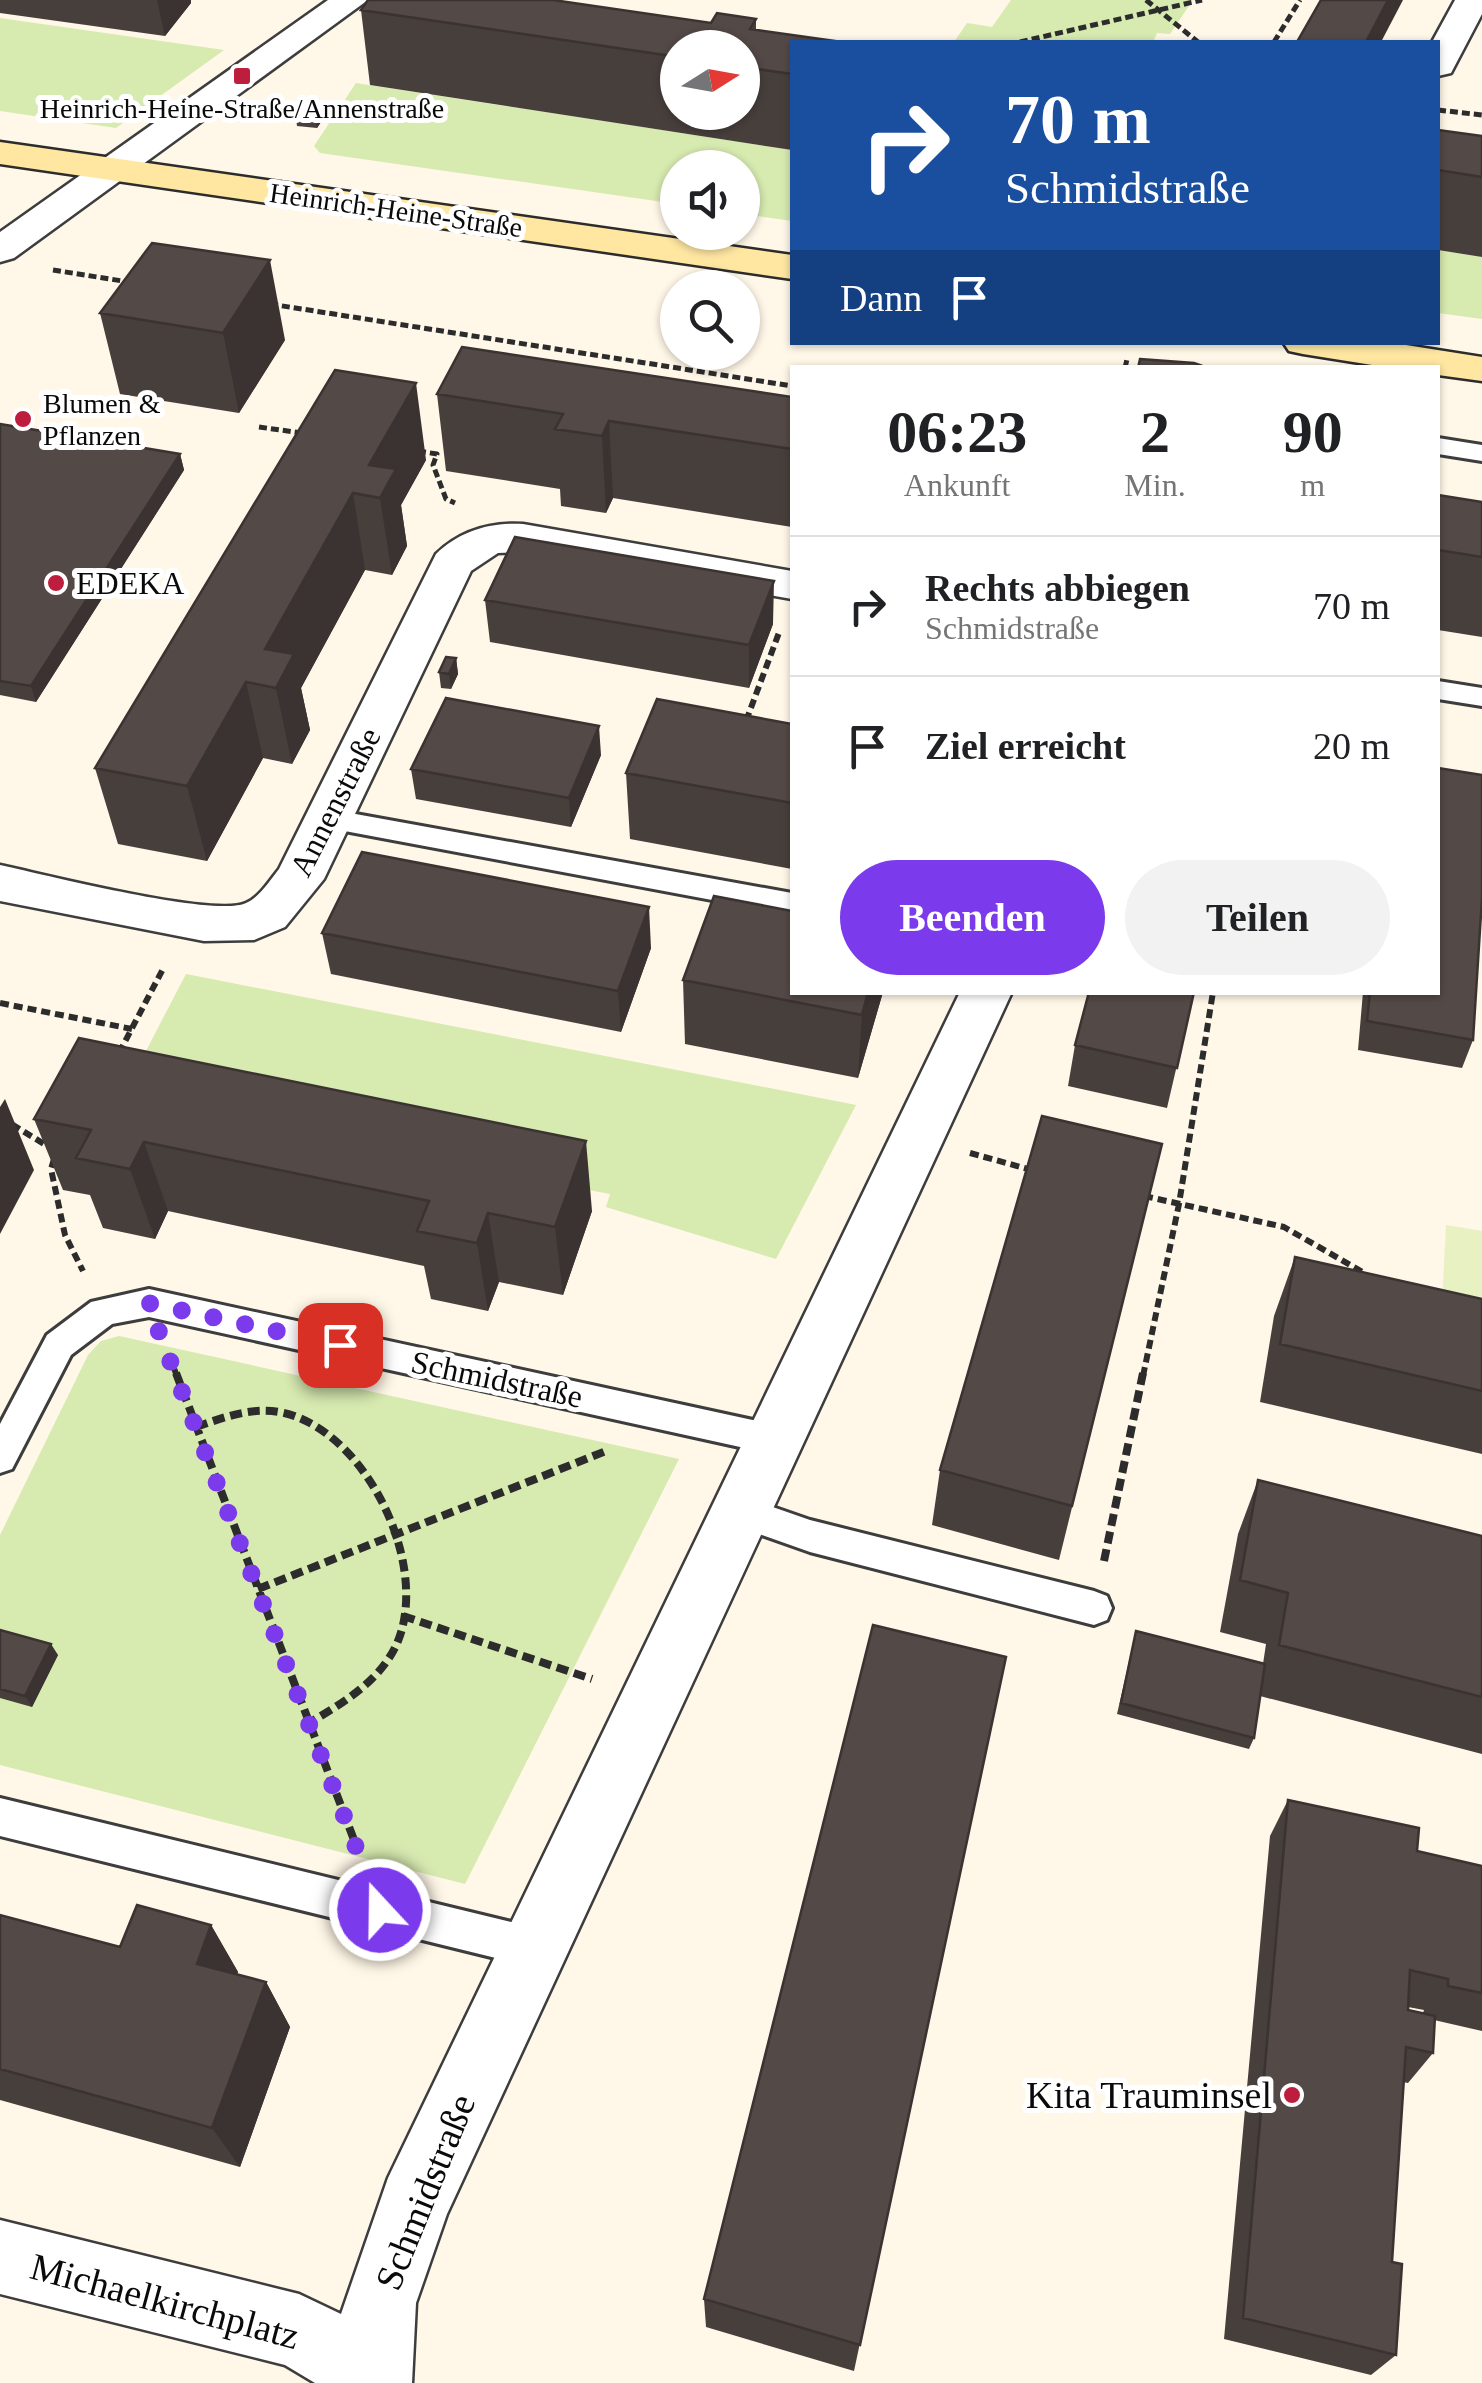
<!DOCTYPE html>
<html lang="de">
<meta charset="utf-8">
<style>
:root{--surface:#fff;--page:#f2f2f2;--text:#202124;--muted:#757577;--line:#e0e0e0;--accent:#7c3aed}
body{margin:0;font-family:"Times New Roman",serif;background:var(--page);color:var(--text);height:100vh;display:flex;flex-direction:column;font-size:38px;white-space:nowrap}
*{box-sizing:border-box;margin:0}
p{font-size:32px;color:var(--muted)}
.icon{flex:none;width:55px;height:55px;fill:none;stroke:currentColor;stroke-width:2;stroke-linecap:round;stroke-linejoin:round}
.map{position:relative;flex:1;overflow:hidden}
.details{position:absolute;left:790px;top:365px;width:650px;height:630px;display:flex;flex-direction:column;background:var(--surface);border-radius:0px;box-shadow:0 2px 8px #0004}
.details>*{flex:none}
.banner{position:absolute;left:790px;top:40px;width:650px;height:305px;border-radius:0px;box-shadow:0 2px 8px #0004;background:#1a4fa0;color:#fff;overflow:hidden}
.needle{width:65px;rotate:79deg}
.tools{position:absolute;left:660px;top:30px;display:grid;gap:20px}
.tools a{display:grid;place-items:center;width:100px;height:100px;border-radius:50%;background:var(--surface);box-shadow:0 2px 8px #0004;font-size:50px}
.pin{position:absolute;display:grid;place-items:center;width:85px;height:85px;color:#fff;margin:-42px;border-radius:20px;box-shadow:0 5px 15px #0006}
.me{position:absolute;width:110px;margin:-55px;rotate:339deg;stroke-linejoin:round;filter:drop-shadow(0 0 8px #0008)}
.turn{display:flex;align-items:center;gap:35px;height:210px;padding:0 50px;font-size:45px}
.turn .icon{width:130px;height:130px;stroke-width:2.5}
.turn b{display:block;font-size:70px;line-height:85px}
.then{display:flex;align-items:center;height:95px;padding:0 50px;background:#0003;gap:20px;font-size:38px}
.eta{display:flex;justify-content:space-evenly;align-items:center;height:170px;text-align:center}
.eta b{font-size:60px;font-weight:800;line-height:70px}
.action{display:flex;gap:20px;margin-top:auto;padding:20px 50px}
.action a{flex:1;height:115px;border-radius:60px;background:var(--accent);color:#fff;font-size:40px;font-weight:800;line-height:115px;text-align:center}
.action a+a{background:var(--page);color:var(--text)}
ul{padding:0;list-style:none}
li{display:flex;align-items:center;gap:30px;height:140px;padding:0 50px;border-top:2px solid var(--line)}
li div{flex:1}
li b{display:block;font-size:38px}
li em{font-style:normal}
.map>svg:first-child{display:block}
</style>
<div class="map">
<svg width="1482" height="2383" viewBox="0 0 1482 2383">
<rect width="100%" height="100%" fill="#fff7e7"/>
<!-- green -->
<path fill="#d7eab0" d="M1011,0h182l-23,34 -13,-1 -4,9h-199l13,-19 25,4z
M0,18l224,32 -108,78 -116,-17z
M356,83l436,67v71l-49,-7 -1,-46h-64l-1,36 -357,-51 -6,-7z
M1438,250l44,7v62l-44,-6z
M186,974l670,131 -80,154 -170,-52 4,-13 -489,-95z
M119,1336l560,123 -214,425 -465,-119v-230l88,-180 13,-14z"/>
<!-- pitch -->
<path fill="#e8f1c2" d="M1446,1225l36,6v78l-40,-7z"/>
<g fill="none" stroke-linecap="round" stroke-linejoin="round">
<!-- service casing -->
<g stroke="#3d3d3d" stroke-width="6">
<path id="service" d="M1438,438l44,7v16l-44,-7z
M1438,681l44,7v18l-44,-7z
M328,809l464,84v22l-474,-89 -4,-7 4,-7z
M149,1289l627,136 12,4 6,11 -6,11 -12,4 -627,-138 -37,7 -41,31 -59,114 -12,4v-49l47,-89 44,-33z
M741,1496l69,24 284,71 13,5 5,12 -5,12 -13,5 -284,-73 -82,-29 -5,-11 5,-11z
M0,1798l532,129 14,6 6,14 -6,14 -14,6 -532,-131z"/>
</g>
<!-- minor casing -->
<g stroke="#3d3d3d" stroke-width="5">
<path id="minor" d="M1455,0h27v14l-31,59 -13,3v-34h-6z
M523,524l269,47v28l-269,-47 -25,1 -27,18 -147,308 -39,48 -31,13 -50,1 -204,-40v-36c43,9 214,53 246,38 14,-6 24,-23 33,-34l157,-315c24,-23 54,-32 87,-30z
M960,992h52l-565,1222 -31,89 -4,80h-97l-30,-18 -285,-71v-74l299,74 42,20 47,-136z"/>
</g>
<!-- tertiary casing -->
<g stroke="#3d3d3d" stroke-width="5">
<path id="tertiary" d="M328,0h40l-354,258 -14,4v-30z"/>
</g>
<!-- secondary casing -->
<g stroke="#2c2c2c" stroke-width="5">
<path id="secondary" d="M0,142l792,113v24l-792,-115z
M1283,342h104l95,15v24l-44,-6v-7h-47l-88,-14 -14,-3z"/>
</g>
<!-- path-far2 -->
<path stroke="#2c2c2c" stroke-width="5" stroke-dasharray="8 4" stroke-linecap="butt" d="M1146,0l52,42
M1020,42l182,-42
M1274,42l26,-42
M1438,110l44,5
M53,270l76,12
M270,304l522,82
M1125,368l2,-9
M259,427l43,6
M418,451l19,3 -4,11 13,34 9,4"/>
<!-- path-far1 -->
<path stroke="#2c2c2c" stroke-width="6" stroke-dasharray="9 5" stroke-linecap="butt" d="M746,721l34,-91
M0,1003l132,26
M119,1053l45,-86
M0,1117l49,30
M970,1153l65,18
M54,1159l-3,10 14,66 18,36
M1144,1196l140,31 82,47
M169,1356l8,20
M1143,1376l36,-172 34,-212"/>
<!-- path -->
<path stroke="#2c2c2c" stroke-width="8" stroke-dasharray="12 6" stroke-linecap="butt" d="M176,1373l183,480
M196,1427c26,-9 54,-20 83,-15 85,15 151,150 119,229 -16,39 -55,62 -89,82
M1104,1561l39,-188
M258,1589l348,-138
M403,1616l189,63"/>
<!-- service -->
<use href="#service" fill="#fff" fill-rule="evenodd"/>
<!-- minor -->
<use href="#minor" fill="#fff" fill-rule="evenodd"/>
<!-- tertiary -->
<use href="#tertiary" fill="#fff" fill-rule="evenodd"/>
<!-- secondary -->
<use href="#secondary" fill="#ffe7a2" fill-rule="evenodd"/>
</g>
<!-- wall -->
<path fill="#473f3c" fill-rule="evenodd" d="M0,0h191v3l-26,33 -165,-23z
M361,10l350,13 45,-4v11l36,12v108l-422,-65zM678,48h64v64h-64z
M320,104l3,15 -6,9 -20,-2 -2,-16z
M1438,130l44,6v121l-44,-7z
M100,313l185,27 -46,73 -119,-19z
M335,370l91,90 -25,45 6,41 -15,29 -27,-5 -64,118 9,42 -18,34 -29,-6 -56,103 -89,-17 -23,-76z
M437,394l355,3v130l-179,-29 -7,15 -45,-7 -1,-17 -114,-18z
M0,424l180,30 4,16 -148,232 -36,-7z
M1438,495l44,7v135l-44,-7z
M485,600l288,24 -24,64 -259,-46z
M456,658l2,16 -7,15 -10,-1 -2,-16z
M792,724v145l-162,-30 -4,-66z
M601,755l-30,72 -155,-28 -5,-30z
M322,933l329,15 -30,84 -290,-58z
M683,980l200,12 -25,86 -173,-34z
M1194,992l-27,116 -99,-22 7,-41z
M1363,992h75l35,48 -11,28 -104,-18z
M34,1119l558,92 -29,84 -64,-13 -11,29 -57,-12 -7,-33 -256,-55 -13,28 -52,-11 -13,-33 -27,-5z
M1162,1144l-103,416 -127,-35 8,-55z
M1295,1257l187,42v155l-222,-52 14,-86z
M1258,1480l224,56v218l-222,-58 -6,42 -5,11 -132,-35 19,-83 127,33 3,-20 -46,-12 18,-98z
M0,1630l58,25 -26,52 -32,-9z
M1006,1657l-152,714 -148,-44 -2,-28z
M1288,1800l129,51 65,15v165l-48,-11 -1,33 -25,30 -5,-1 -11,180 4,93 -25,20 -147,-36 46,-503zM1408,2007l16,3 -1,3 -15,-3z
M0,1915l120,32 91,-22 27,47 -1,2 29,8 24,45 -50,140 -240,-67z"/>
<!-- shaded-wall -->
<path fill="#3a3331" d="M157,0h34v3l-26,33z
M1388,0h15l-22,42h-15z
M320,104l3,15 -6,9 -2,-15z
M270,260l15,80 -46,73 -16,-80z
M416,383l10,77 -25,45 6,41 -15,29 -12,-77 -11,-33z
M609,421l4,77 -7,15 -4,-77z
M180,454l4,16 -148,232 -5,-16z
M353,493l12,77 -64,118 9,42 -18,34 -16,-76 -11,-39z
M774,581l-1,43 -24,64v-43z
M456,658l2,16 -7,15 -2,-15z
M246,682l17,76 -56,103 -20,-75z
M599,726l2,29 -30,72 -2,-29z
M649,907l2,41 -30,84 -3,-41z
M868,992h15l-25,86 4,-63z
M5,1099l29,71 -34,64v-127z
M586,1141l6,70 -29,84 -8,-68z
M144,1142l24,69 -13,28 -25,-70z
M488,1213l11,69 -11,29 -11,-68z
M51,1644l7,11 -26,52 -7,-11z
M211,1925l27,47 -14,38 -27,-46z
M266,1982l24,45 -50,140 -28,-39z"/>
<!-- building -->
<path fill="#534946" stroke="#3a3331" stroke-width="2.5" d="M368,0h185l158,23 6,-10 39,6 -6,10 92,13h-50v32l-50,-7v-19h-64v9l-317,-47z
M1321,0h67l-22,42h-69z
M300,101l20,3 -5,9 -20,-3z
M1438,130l44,6v41l-44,-7z
M152,243l118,17 -47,73 -123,-20z
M462,347l330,50v52l-183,-28 -7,15 -47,-7 8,-15 -126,-20z
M1140,359l54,4 14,5h-70z
M335,370l81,13 -47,82 27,4 -16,29 -27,-5 -88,156 29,5 -18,34 -30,-6 -59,104 -92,-18z
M0,424l180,30 -149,232 -31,-5z
M1438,495l44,7v55l-44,-7z
M515,537l259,44 -25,64 -264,-45z
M446,657l10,1 -7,16 -10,-2z
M446,698l153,28 -30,72 -158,-29z
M657,699l135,25v79l-166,-30z
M1438,768l44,7v123l-9,142 -106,-19 3,-29h68z
M362,852l287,55 -31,84 -296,-58z
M714,896l78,15v81h76l-6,23 -179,-35z
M1089,992h105l-17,76 -102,-23z
M79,1038l507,103 -31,86 -67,-14 -11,30 -31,-6 -29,-6 12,-30 -285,-59 -14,27 -54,-11 15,-28 -57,-11z
M1042,1116l120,28 -90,362 -132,-36z
M1295,1257l187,42v92l-202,-47z
M1258,1480l224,56v161l-203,-52 9,-52 -48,-13z
M873,1625l133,32 -146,688 -156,-46z
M0,1630l51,14 -26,52 -25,-7z
M1136,1631l129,33 -11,74 -133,-35z
M1288,1800l131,28 -2,23 65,15v127l-34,-7v-7l-38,-9 -2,40 27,6 -2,37 -27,-6 -14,215 10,2 -6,91 -153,-37z
M137,1905l74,20 -14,39 69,18 -54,146 -212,-59v-154l120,32z"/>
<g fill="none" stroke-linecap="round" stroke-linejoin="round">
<!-- route -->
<path stroke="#7c3aed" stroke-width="18" stroke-dasharray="0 32.4" d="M340,1345l-192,-42 232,607"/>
</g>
<!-- markers -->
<g fill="#be1e3e" stroke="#fff" stroke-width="4">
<rect x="232" y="66" width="20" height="20" rx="5"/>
<circle cx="23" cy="419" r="10"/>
<circle cx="56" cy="583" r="10"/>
<circle cx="1292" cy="2095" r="10"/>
</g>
<g text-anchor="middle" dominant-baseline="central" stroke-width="10" stroke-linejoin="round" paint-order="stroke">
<!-- far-poi labels -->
<g font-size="28" fill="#0a0a0a" stroke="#fff">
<text x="242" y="108">Heinrich-Heine-Straße/Annenstraße</text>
<text x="43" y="403" text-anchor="start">Blumen &amp;<tspan x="43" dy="32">Pflanzen</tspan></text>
</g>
<!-- far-street labels -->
<g font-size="28" fill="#0a0a0a" stroke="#fff">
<text transform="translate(396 210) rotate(8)">Heinrich-Heine-Straße</text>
</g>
<!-- poi labels -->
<g font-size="32" fill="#0a0a0a" stroke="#fff" text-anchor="start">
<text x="76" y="583">EDEKA</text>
</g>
<!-- street labels -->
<g font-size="32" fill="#0a0a0a" stroke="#fff">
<text transform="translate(335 802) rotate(-63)">Annenstraße</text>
<text transform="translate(497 1379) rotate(12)">Schmidstraße</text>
</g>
<!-- near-poi labels -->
<g font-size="38" fill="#0a0a0a" stroke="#fff" text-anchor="end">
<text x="1272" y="2095">Kita Trauminsel</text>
</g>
<!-- near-street labels -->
<g font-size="38" fill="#0a0a0a" stroke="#fff">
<text transform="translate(425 2192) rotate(-68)">Schmidstraße</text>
<text transform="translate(165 2301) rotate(15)">Michaelkirchplatz</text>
</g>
</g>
</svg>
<div class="tools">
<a><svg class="needle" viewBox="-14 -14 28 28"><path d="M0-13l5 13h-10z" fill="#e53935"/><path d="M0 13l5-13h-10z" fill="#757577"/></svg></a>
<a><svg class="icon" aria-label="sound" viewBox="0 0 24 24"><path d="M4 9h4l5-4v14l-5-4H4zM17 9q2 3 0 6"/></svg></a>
<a><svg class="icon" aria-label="search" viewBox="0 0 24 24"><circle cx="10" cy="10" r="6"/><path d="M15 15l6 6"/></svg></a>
</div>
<div class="pin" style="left:340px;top:1345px;background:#d93025"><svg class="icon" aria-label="arrive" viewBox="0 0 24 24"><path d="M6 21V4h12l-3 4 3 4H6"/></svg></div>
<svg class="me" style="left:380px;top:1910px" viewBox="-20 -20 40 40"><circle r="17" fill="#7c3aed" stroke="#fff" stroke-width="3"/><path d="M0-11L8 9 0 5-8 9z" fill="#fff"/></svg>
<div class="banner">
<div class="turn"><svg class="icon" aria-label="right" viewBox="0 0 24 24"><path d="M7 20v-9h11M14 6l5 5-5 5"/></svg><div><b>70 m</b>Schmidstraße</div></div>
<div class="then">Dann<svg class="icon" aria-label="arrive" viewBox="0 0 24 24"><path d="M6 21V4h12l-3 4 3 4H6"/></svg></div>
</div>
<section class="details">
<div class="eta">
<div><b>06:23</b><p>Ankunft</p></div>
<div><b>2</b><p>Min.</p></div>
<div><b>90</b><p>m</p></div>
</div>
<ul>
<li><svg class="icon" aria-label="right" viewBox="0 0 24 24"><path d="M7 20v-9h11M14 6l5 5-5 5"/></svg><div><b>Rechts abbiegen</b><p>Schmidstraße</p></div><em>70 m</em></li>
<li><svg class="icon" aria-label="arrive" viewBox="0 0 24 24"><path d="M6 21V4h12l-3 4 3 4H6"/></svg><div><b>Ziel erreicht</b></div><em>20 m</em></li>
</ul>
<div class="action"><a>Beenden</a><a>Teilen</a></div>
</section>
</div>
